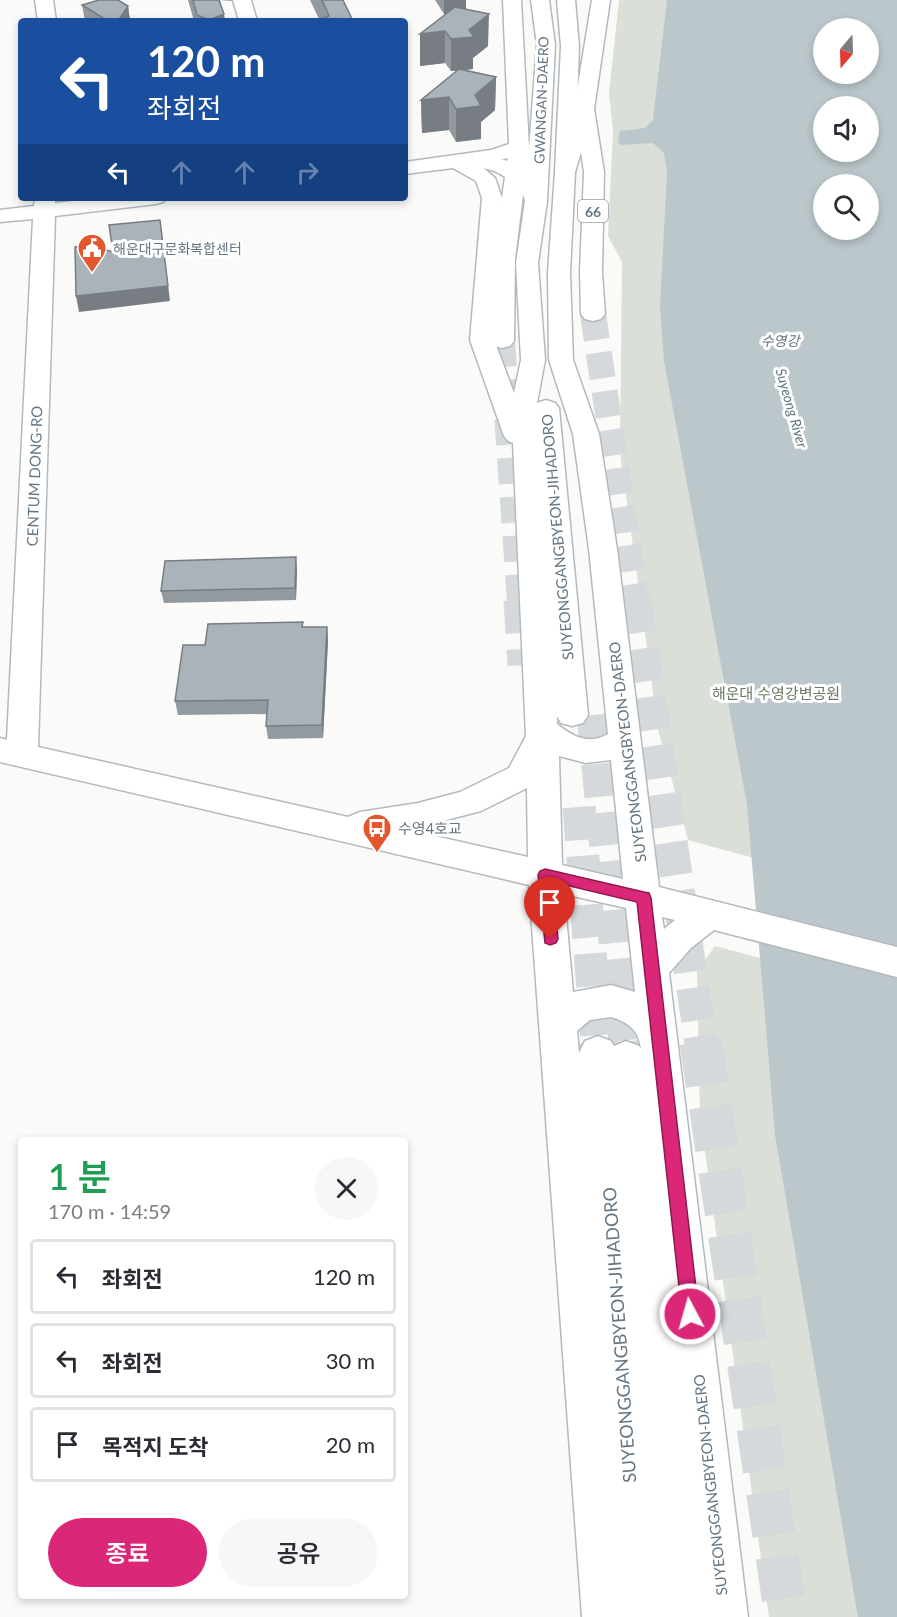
<!DOCTYPE html>
<html lang="ko">
<meta charset="utf-8">
<style>
:root{--surface:#fff;--page:#f7f7f7;--text:#2b2b33;--muted:#7c7c81;--line:#e1e1e2;--accent:#db2777}
body{margin:0;font-family:Lato,"Noto Sans KR",sans-serif;background:var(--page);color:var(--text);height:100vh;display:flex;flex-direction:column;font-size:22px;white-space:nowrap}
*{box-sizing:border-box;margin:0}
p{font-size:20px;color:var(--muted)}
.icon{flex:none;width:33px;height:33px;fill:none;stroke:currentColor;stroke-width:2;stroke-linecap:round;stroke-linejoin:round}
.map{position:relative;flex:1;overflow:hidden}
.panel{position:absolute;left:18px;top:1137px;width:390px;height:462px;display:flex;flex-direction:column;background:var(--surface);border-radius:6px;box-shadow:0 3px 9px #0003}
.panel>*{flex:none}
.hud{position:absolute;left:18px;top:18px;width:390px;height:183px;border-radius:6px;box-shadow:0 3px 9px #0003;background:#1a4fa0;color:#fff;overflow:hidden}
.needle{width:39px;rotate:199deg}
.fabs{position:absolute;left:813px;top:18px;display:grid;gap:12px}
.fabs a{display:grid;place-items:center;width:66px;height:66px;border-radius:50%;background:var(--surface);box-shadow:0 3px 9px #0003;font-size:30px}
.pin{position:absolute;display:grid;place-items:center;width:51px;height:51px;color:#fff;margin:-62px -26px;border-radius:50% 50% 50% 0;rotate:-45deg;box-shadow:0 0 6px #0007}
.pin .icon{rotate:45deg}
.me{position:absolute;width:66px;margin:-33px;rotate:354deg;stroke-linejoin:round;filter:drop-shadow(0 0 4px #0008)}
.turn{display:flex;align-items:center;gap:21px;height:126px;padding:0 30px;font-size:27px}
.turn .icon{width:78px;height:78px;stroke-width:2.5}
.turn b{display:block;font-size:42px;line-height:51px}
.lanes{display:flex;align-items:center;height:57px;padding:0 30px;background:#0003;justify-content:center;gap:30px;direction:ltr}
.lanes .off{opacity:.35}
.round{display:grid;place-items:center;flex:none;width:63px;height:63px;border-radius:32px;background:var(--page)}
.summary{display:flex;align-items:center;justify-content:space-between;height:102px;padding:0 30px}
h1{font-size:36px;font-weight:600;line-height:45px;color:#1e9e55}
.action{display:flex;gap:12px;margin-top:auto;padding:12px 30px}
.action a{flex:1;height:69px;border-radius:36px;background:var(--accent);color:#fff;font-size:24px;font-weight:600;line-height:69px;text-align:center}
.action a+a{background:var(--page);color:var(--text)}
ul{padding:0;list-style:none}
li{display:flex;align-items:center;gap:18px;height:75px;margin:0 12px 9px;padding:0 18px;border:3px solid var(--line);border-radius:6px}
li div{flex:1}
li b{display:block;font-size:22px}
li em{font-style:normal}
.map>svg:first-child{display:block}
</style>
<div class="map">
<svg width="897" height="1617" viewBox="0 0 897 1617">
<rect width="100%" height="100%" fill="#fafaf8"/>
<!-- green -->
<path fill="#dadfd7" fill-rule="evenodd" d="M619,0h278v898l-209,-58 -30,-111 -38,-277 2,-190 -14,-26 5,-105 -4,-38zM824,28h44v46h-44zM824,106h44v46h-44zM824,184h44v46h-44z
M715,946l182,48v623h-128l-69,-502 -3,-144z"/>
<!-- water -->
<path fill="#bbc7cb" fill-rule="evenodd" d="M667,0h230v1617h-39l-83,-482 -28,-331 -83,-443 -4,-54 7,-134 -3,-20 -11,-10 -31,2 -4,-2 2,-12 25,-3 8,-8zM824,28h44v46h-44zM824,106h44v46h-44zM824,184h44v46h-44z"/>
<g fill="none" stroke-linecap="round" stroke-linejoin="round">
<!-- secondary-tunnel-far1 -->
<path stroke="#d5d9db" stroke-width="33" stroke-dasharray="33 16" stroke-linecap="butt" d="M593,715l32,328
M579,807l18,236"/>
<!-- secondary-tunnel -->
<path stroke="#d5d9db" stroke-width="43" stroke-dasharray="43 22" stroke-linecap="butt" d="M597,1042l1,11
M624,1042l2,16"/>
<!-- highway-tunnel-far2 -->
<path stroke="#d5d9db" stroke-width="26" stroke-dasharray="26 13" stroke-linecap="butt" d="M593,314l43,288
M502,341l18,261"/>
<!-- highway-tunnel-far1 -->
<path stroke="#d5d9db" stroke-width="33" stroke-dasharray="33 16" stroke-linecap="butt" d="M520,600l4,65
M635,600l66,443"/>
<!-- highway-tunnel -->
<path stroke="#d5d9db" stroke-width="43" stroke-dasharray="43 22" stroke-linecap="butt" d="M701,1042l85,575"/>
<!-- secondary casing -->
<g stroke="#b3babf" stroke-width="3">
<path id="secondary" d="M35,0h18l3,21h-18z
M233,0h18l6,21h-18z
M503,0h18l8,147 18,54 -9,62 7,97 -8,43 9,-3 9,3 4,5 29,307 -5,8 -11,3 -11,-3 -4,-7v8c16,13 32,21 51,10l-19,-185 -16,-115 -24,-74 -1,-87 7,-101 19,-63 18,-109h18l-16,109 -19,63 -5,101 3,87 26,74 18,115 42,338 238,60v30l-183,-47 -23,18 -22,25 79,644h-166l-53,-732 -529,-123v-24l7,2 26,-521 -33,3v-12l34,-4 1,-8h20v5l46,-5h65l-3,4 -7,2 -101,12 -17,531 310,70 12,-5 58,-9 42,-11 49,-24 17,-32 -13,-293 -5,-2 -4,-5 -34,-96 12,-142 -6,-17 -23,-13 -48,6v-12l86,-12 18,-6zM512,157l13,44 -9,62 5,97 -7,33 -20,-53 8,-142 -7,-20 -16,-14zM559,756l27,7 25,-3 12,119 -61,-14zM527,788l1,69 -120,-27 73,-19zM564,894l62,14 9,84 -24,-7 -38,7zM662,917l13,3 -11,9zM611,1017c17,5 28,13 30,32l-2,-3 -13,-5 -12,5 -3,-5 -13,-5 -13,5 -6,12 2,22 -4,-44 13,-11z"/>
</g>
<!-- highway casing -->
<g stroke="#b4b9bd" stroke-width="3">
<path id="highway" d="M531,0h18l6,45 -8,156 -4,4 -7,2 -7,-2 -4,-4 12,-156z
M557,0h18l4,46 -2,59h14l3,4 10,63 -2,100 3,42 -4,5 -8,2 -8,-2 -4,-5 -1,-42 4,-100 -7,-48 -2,48 -3,4 -7,2 -7,-2 -3,-4 6,-126z
M519,141l7,2 3,4 -14,112 -1,82 -4,5 -8,2 -8,-2 -4,-5 3,-82 12,-82c-19,-14 -36,-7 -57,-12l-3,-4 3,-4c19,-5 41,-3 59,4l5,-18z"/>
</g>
<!-- secondary -->
<use href="#secondary" fill="#fff" fill-rule="evenodd"/>
<!-- highway -->
<use href="#highway" fill="#fff" fill-rule="evenodd"/>
</g>
<!-- wall -->
<path fill="#929a9f" d="M188,0h44l-1,1 -11,-1 5,21h-31z
M310,0h33l10,21 -34,-2z
M435,0h31v9l22,37 -15,12v11l-7,1 30,7 -1,33 -14,12v17l-25,3 -7,-12 -27,3 -1,-33 36,-29h-6l-6,-8 -25,3 26,-52h-2z
M82,5l46,1 2,15h-45z
M297,569l-1,31 -132,3 -3,-12z
M303,622v5h24l1,14 -5,97 -55,1 -2,-13 1,-12 -89,1 -3,-14z"/>
<!-- shaded-wall -->
<path fill="#777d82" d="M444,0h22v12l-22,2z
M128,6l2,15h-12z
M224,14l1,7h-16v-1z
M489,14l-1,32 -15,12v11l-22,2v-32l18,-9z
M445,31v32l-25,3v-32z
M496,77l-1,33 -14,12v17l-25,3v-33l19,-14z
M449,97v33l-27,3 -1,-33z
M160,220l10,81 -91,11 -3,-16z
M296,557l1,12 -1,31 -1,-12z
M327,627l1,14 -5,97 -1,-13z"/>
<!-- building -->
<path fill="#aab3b9" stroke="#777d82" stroke-width="1.5" d="M99,0h19l10,6 -10,15h-10l-26,-16z
M193,0h26l5,14 -15,6 -12,-5z
M322,0h21l10,21h-35v-1l11,-4z
M455,7l34,7 -20,16 5,7 -23,2 -6,-8 -25,3z
M459,69l37,8 -21,18 6,11 -25,3 -7,-12 -28,3z
M160,220l8,66 -92,10 -1,-49 14,-2 24,7 -4,-27z
M296,557l-1,31 -134,3 4,-30z
M303,622l-1,5h25l-5,98 -56,1 2,-26 -93,1 8,-56h22l3,-21z"/>
<!-- route -->
<path fill="#db2777" stroke="#8e194d" stroke-width="1.5" d="M545,869l99,23 5,1 2,5 48,416 -2,7 -7,2 -6,-2 -2,-7 -45,-412 -84,-20 5,57 -2,4 -6,2 -5,-2 -7,-68 2,-4z"/>
<!-- icons -->
<defs>
<g id="civic-pin" transform="scale(1.5)"><path d="M0 17L-7.5 6A9.5 9.5 0 1 1 7.5 6Z" fill="#e4572e" stroke="#fff"/><path d="M-.6-6.5H3V-4.5H.6V-3L4-1V1h2V6H-6V1h2V-1L-.6-3ZM-1.2 2.5V6h2.4V2.5Z" fill="#fff"/></g>
<g id="bus-pin" transform="scale(1.5)"><path d="M0 17L-7.5 6A9.5 9.5 0 1 1 7.5 6Z" fill="#e4572e" stroke="#fff"/><path d="M-5-6H5V4H4V6H2V4H-2V6H-4V4H-5ZM-3.5-4V0h7V-4ZM-3.5 1.2v1.5H-2V1.2ZM2 1.2v1.5H3.5V1.2Z" fill="#fff"/></g>
</defs>
<g fill-rule="evenodd">
<use href="#civic-pin" x="92" y="248"/>
<use href="#bus-pin" x="377" y="828"/>
</g>
<g text-anchor="middle" dominant-baseline="central" stroke-width="6" stroke-linejoin="round" paint-order="stroke">
<!-- far-street labels -->
<g font-size="14" fill="#657683" stroke="#fff">
<text transform="translate(541 100) rotate(-88)">GWANGAN-DAERO</text>
</g>
<!-- shield labels -->
<rect fill="#fff" stroke="#939fa8" stroke-width="1.5" x="578" y="200" width="30" height="22" rx="4.5"/>
<g font-size="14" font-weight="bold" fill="#657683">
<text x="593" y="211">66</text>
</g>
<!-- far-poi labels -->
<g font-size="14" fill="#657683" stroke="#fff" text-anchor="start">
<text x="113" y="248">해운대구문화복합센터</text>
</g>
<!-- far-water labels -->
<g font-size="14" font-style="italic" fill="#60757c" stroke="#fff">
<text x="780" y="340">수영강</text>
<text transform="translate(792 408) rotate(74)">Suyeong River</text>
</g>
<!-- street labels -->
<g font-size="15" fill="#657683" stroke="#fff">
<text transform="translate(34 476) rotate(-88)">CENTUM DONG-RO</text>
<text transform="translate(557 537) rotate(-95)">SUYEONGGANGBYEON-JIHADORO</text>
<text transform="translate(627 752) rotate(-97)">SUYEONGGANGBYEON-DAERO</text>
<text transform="translate(710 1485) rotate(-96)">SUYEONGGANGBYEON-DAERO</text>
</g>
<!-- park labels -->
<g font-size="15" fill="#687a64" stroke="#fff">
<text x="776" y="693">해운대 수영강변공원</text>
</g>
<!-- poi labels -->
<g font-size="15" fill="#657683" stroke="#fff" text-anchor="start">
<text x="398" y="828">수영4호교</text>
</g>
<!-- near-street labels -->
<g font-size="18" fill="#657683" stroke="#fff">
<text transform="translate(619 1335) rotate(-94)">SUYEONGGANGBYEON-JIHADORO</text>
</g>
</g>
</svg>
<div class="fabs">
<a><svg class="needle" viewBox="-14 -14 28 28"><path d="M0-13l5 13h-10z" fill="#e53935"/><path d="M0 13l5-13h-10z" fill="#7c7c81"/></svg></a>
<a><svg class="icon" aria-label="sound" viewBox="0 0 24 24"><path d="M4 9h4l5-4v14l-5-4H4zM17 9q2 3 0 6"/></svg></a>
<a><svg class="icon" aria-label="search" viewBox="0 0 24 24"><circle cx="10" cy="10" r="6"/><path d="M15 15l6 6"/></svg></a>
</div>
<div class="pin" style="left:550px;top:939px;background:#d93025"><svg class="icon" aria-label="arrive" viewBox="0 0 24 24"><path d="M6 21V4h12l-3 4 3 4H6"/></svg></div>
<svg class="me" style="left:690px;top:1314px" viewBox="-20 -20 40 40"><circle r="17" fill="#db2777" stroke="#fff" stroke-width="3"/><path d="M0-11L8 9 0 5-8 9z" fill="#fff"/></svg>
<div class="hud">
<div class="turn"><svg class="icon" aria-label="left" viewBox="0 0 24 24"><path d="M17 20v-9H6M10 6l-5 5 5 5"/></svg><div><b>120 m</b>좌회전</div></div>
<div class="lanes"><svg class="icon" aria-label="left" viewBox="0 0 24 24"><path d="M17 20v-9H6M10 6l-5 5 5 5"/></svg><svg class="icon off" aria-label="ahead" viewBox="0 0 24 24"><path d="M12 20V5M6 11l6-6 6 6"/></svg><svg class="icon off" aria-label="ahead" viewBox="0 0 24 24"><path d="M12 20V5M6 11l6-6 6 6"/></svg><svg class="icon off" aria-label="right" viewBox="0 0 24 24"><path d="M7 20v-9h11M14 6l5 5-5 5"/></svg></div>
</div>
<section class="panel">
<div class="summary"><div><h1>1 분</h1><p>170 m · 14:59</p></div><a class="round"><svg class="icon" aria-label="close" viewBox="0 0 24 24"><path d="M6 6l12 12M18 6L6 18"/></svg></a></div>
<ul>
<li><svg class="icon" aria-label="left" viewBox="0 0 24 24"><path d="M17 20v-9H6M10 6l-5 5 5 5"/></svg><div><b>좌회전</b></div><em>120 m</em></li>
<li><svg class="icon" aria-label="left" viewBox="0 0 24 24"><path d="M17 20v-9H6M10 6l-5 5 5 5"/></svg><div><b>좌회전</b></div><em>30 m</em></li>
<li><svg class="icon" aria-label="arrive" viewBox="0 0 24 24"><path d="M6 21V4h12l-3 4 3 4H6"/></svg><div><b>목적지 도착</b></div><em>20 m</em></li>
</ul>
<div class="action"><a>종료</a><a>공유</a></div>
</section>
</div>
